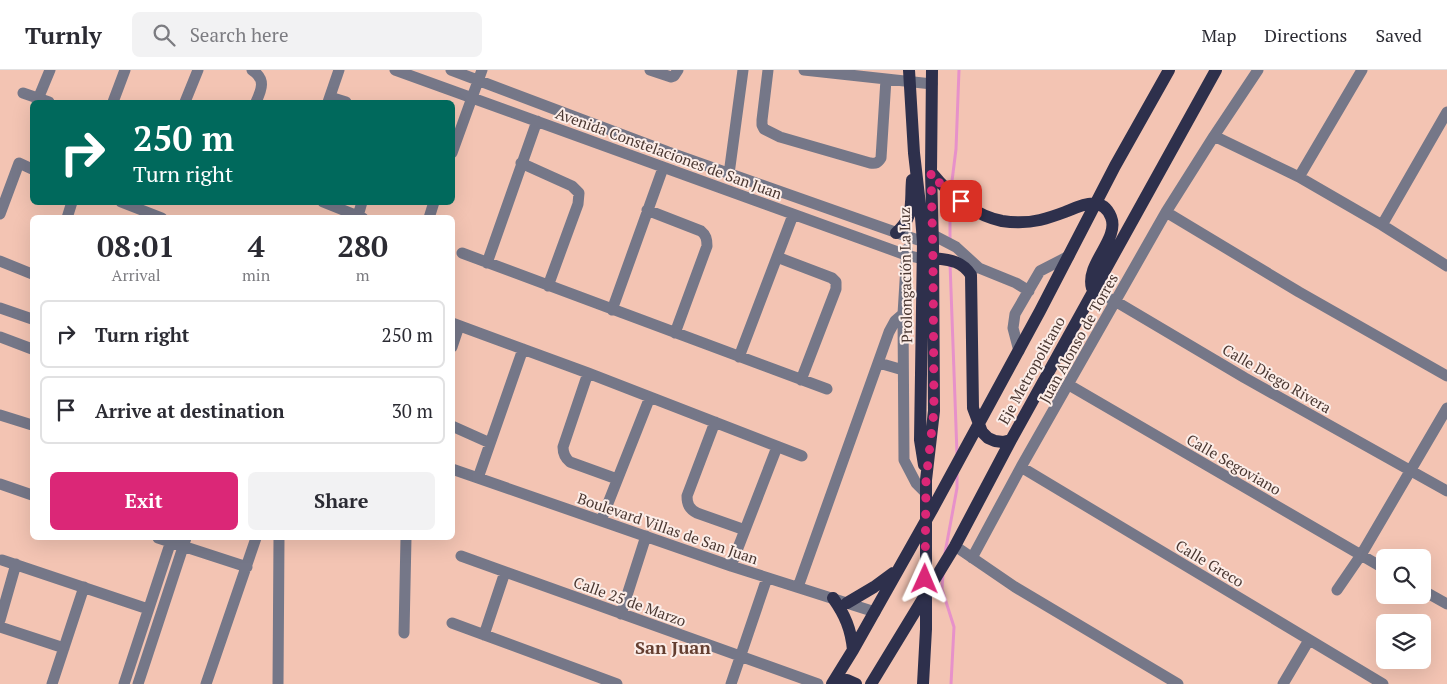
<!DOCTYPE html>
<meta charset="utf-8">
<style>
:root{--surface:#fff;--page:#f2f2f3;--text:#2b2b33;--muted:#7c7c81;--line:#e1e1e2;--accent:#db2777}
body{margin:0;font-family:"PT Serif",serif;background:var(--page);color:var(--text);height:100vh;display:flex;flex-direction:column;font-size:19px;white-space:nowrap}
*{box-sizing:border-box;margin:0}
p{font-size:16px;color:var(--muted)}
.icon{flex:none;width:28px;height:28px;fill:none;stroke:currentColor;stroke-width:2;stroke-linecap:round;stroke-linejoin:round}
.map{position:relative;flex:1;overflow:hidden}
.side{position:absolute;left:30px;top:145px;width:425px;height:325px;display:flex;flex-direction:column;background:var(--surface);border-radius:8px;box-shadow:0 5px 20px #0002}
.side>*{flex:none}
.hud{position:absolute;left:30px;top:30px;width:425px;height:105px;border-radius:8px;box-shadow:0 5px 20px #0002;background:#00695c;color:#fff;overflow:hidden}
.buttons{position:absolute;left:1376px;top:479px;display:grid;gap:10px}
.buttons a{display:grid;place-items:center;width:55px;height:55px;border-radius:8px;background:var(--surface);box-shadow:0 5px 20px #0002;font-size:25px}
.pin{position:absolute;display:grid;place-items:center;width:42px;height:42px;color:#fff;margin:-21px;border-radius:10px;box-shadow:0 2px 8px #0006}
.me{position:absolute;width:55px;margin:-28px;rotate:1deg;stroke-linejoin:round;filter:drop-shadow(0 0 4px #0008)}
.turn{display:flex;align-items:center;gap:18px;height:105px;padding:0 20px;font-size:22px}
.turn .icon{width:65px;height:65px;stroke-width:2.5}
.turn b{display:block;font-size:35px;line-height:42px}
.eta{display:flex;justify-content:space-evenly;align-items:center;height:85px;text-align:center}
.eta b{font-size:30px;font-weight:700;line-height:35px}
.cta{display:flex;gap:10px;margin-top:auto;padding:10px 20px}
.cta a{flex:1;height:58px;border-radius:8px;background:var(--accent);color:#fff;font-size:20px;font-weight:700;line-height:58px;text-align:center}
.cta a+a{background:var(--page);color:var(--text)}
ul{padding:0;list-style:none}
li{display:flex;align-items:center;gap:15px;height:68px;margin:0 10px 8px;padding:0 10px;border:2px solid var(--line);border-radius:8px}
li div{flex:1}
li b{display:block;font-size:19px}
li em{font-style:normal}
header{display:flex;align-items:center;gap:30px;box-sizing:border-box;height:70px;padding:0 25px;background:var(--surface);border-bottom:1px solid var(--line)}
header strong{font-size:24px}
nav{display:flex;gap:28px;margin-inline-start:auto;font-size:18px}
.search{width:350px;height:45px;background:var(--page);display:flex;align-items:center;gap:12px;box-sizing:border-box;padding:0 18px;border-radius:8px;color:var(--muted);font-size:19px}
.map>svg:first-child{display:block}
</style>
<header>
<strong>Turnly</strong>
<div class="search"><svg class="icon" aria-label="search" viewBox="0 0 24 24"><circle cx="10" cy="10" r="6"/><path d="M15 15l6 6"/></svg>Search here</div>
<nav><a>Map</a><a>Directions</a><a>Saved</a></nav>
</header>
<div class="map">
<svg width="1447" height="614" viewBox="0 0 1447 614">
<rect width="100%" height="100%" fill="#f3c4b3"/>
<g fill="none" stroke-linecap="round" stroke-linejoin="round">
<!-- stream -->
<path stroke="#e791ca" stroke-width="3" d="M951,119l5,-40 3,-79
M950,128v44
M950,193l7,191
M945,483l12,-65v-15
M943,504l-1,15 12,38 -3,57"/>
<!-- minor -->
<path stroke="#757788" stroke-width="11" d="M252,0c14,9 10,19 4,32
M395,0l511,185 17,4h7
M451,0l217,82 241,85 22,7
M650,0l21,7 3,-1 4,-6
M768,0l-6,50v5l2,4 16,8 90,26c6,1 8,0 11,-5l5,-79
M804,0l128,14
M23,23l26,9
M330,27l16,5
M38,29l12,-29
M113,32l12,-32
M185,32l13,-32
M328,32l11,-32
M1214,66l85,41 83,48 65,41
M452,83l30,-83
M521,93l51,23 7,7 -1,11 -30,82
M729,104l14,-104
M1299,107l63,-107
M121,132l41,16
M323,132l40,16
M647,140l54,21c5,4 6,8 6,15l-32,87
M1166,142l133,80 148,84
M0,144l19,-51 13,6
M358,146l4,-14
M67,148l5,-16
M429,148l5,-16
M1382,155l65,-113
M933,165l23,12 23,21
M907,179l-4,65 1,146 12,23 9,9
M462,183l365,136
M777,187l55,21 4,4v7l-35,91
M0,191l32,13
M487,193l50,-142
M966,197l13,1 37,15 13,8
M1093,221l22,10 130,77 202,113
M0,238l32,11
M612,240l51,-142
M452,253l136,50 214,83
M0,267l32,12
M452,277l7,-21
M1019,281l-6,-23 2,-14 25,-43 29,-15
M739,287l54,-142
M879,293l24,7
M588,303l-25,74c0,7 2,11 7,15l47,17
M1069,315l316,184
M0,345l32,10
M715,352l-28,74c0,8 2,13 10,17l48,17
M452,356l38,17
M1021,397l362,217
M452,399l279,97 144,46
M478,408l45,-129
M0,414l32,11
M601,451l49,-124
M158,468l89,29
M955,476l60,41 163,97
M461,486l357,128
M972,488l49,-91 145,-255 48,-76 44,-66
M2,490l146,49
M731,496l46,-119
M798,517l91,-255 6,-11 8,-7
M1337,520l24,-35 86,-147
M1422,520l25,14
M621,544l25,-78
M0,550l16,-56
M452,553l165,61
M0,557l64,21
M404,563l2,-95
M484,565l21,-63
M52,614l32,-97
M124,614l48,-146
M138,614l48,-146
M206,614l50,-146
M278,614l1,-146
M731,614l36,-106
M1283,614l26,-44"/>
<!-- major -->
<path stroke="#2e304c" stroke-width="12" d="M909,0l5,83 6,52 3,37 -3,198 4,25
M931,102c18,22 42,43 71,49 13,2 25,2 38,-1 8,-2 17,-5 25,-8 15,-6 37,-18 46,5 9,22 -26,47 -19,71
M896,163c19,-17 14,-29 16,-53
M933,188c16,2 28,2 38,17l2,133 9,24 6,6 7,3 8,1 8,-2
M833,528c12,17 18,31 20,52
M847,533l27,-16 19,-14
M834,611l13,-1 9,4
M832,614l21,-34 80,-142 107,-197 75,-145 54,-96
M871,614l84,-138 56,-106 205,-370
M923,614l3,-55v-149l8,-69 -1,-167 -2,-72 1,-102"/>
</g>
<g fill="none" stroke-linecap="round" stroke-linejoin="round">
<!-- route -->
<path stroke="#db2777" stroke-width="9" stroke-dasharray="0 16.2" d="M925,509l1,-99 8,-69 -1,-153 -2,-86 11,14 19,15"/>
</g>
<g text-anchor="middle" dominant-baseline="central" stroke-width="4" stroke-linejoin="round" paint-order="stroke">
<!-- street labels -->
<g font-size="15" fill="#4a3731" stroke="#fcede8">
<text transform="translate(669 83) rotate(20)">Avenida Constelaciones de San Juan</text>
<text transform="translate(905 205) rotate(-91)">Prolongación La Luz</text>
<text transform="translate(1078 268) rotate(-61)">Juan Alonso de Torres</text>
<text transform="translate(1031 300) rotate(-61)">Eje Metropolitano</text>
<text transform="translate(1277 308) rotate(30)">Calle Diego Rivera</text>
<text transform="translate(1234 394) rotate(30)">Calle Segoviano</text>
<text transform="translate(668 458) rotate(19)">Boulevard Villas de San Juan</text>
<text transform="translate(1210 493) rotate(31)">Calle Greco</text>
<text transform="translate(630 531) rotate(20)">Calle 25 de Marzo</text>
</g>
<!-- quarter labels -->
<g font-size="18" font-weight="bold" fill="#643e30" stroke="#fcede8">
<text x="673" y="577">San Juan</text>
</g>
</g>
</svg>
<div class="buttons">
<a><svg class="icon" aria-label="search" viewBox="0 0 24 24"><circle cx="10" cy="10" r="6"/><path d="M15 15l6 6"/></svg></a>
<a><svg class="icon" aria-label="layers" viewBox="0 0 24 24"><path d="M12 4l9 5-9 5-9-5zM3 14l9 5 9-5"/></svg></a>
</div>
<div class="pin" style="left:961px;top:131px;background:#d93025"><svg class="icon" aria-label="arrive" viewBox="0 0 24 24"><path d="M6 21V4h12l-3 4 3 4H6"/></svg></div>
<svg class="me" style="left:925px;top:509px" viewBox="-20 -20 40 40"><path d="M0-17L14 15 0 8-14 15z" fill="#db2777" stroke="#fff" stroke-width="4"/></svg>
<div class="hud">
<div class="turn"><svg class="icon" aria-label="right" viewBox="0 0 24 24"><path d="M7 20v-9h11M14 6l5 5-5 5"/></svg><div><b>250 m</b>Turn right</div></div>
</div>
<section class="side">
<div class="eta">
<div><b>08:01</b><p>Arrival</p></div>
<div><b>4</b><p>min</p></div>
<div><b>280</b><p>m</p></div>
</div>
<ul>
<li><svg class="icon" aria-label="right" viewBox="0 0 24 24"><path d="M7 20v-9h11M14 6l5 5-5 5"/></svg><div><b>Turn right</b></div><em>250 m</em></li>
<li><svg class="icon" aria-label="arrive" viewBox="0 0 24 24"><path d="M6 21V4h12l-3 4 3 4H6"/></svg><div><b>Arrive at destination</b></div><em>30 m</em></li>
</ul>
<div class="cta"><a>Exit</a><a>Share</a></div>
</section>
</div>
